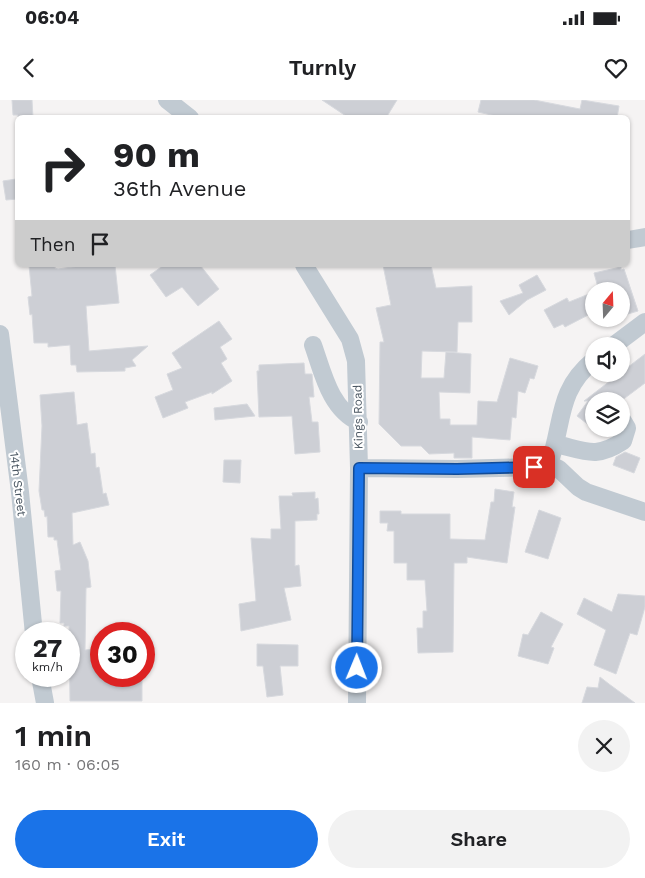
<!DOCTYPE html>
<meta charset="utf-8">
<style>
:root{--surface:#fff;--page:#f2f2f2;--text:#202124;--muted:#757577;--accent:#1a73e8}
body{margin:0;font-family:"Work Sans",sans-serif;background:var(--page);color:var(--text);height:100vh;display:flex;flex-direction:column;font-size:19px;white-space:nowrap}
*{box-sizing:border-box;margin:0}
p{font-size:16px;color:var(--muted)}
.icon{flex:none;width:28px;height:28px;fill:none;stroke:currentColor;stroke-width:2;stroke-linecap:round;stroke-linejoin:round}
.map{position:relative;height:603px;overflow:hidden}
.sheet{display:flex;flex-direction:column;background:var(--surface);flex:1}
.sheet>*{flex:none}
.hud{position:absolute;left:15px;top:15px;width:615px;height:152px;border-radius:8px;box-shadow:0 1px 4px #0004;background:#fff;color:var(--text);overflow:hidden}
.needle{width:32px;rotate:19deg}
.tools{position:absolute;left:585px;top:182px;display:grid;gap:10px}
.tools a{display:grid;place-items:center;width:45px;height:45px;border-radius:50%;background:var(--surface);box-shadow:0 1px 4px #0004;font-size:25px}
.speed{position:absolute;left:15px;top:522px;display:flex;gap:10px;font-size:25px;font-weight:700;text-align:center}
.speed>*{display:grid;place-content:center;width:65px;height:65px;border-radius:50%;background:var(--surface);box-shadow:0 1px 4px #0004;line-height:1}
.speed small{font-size:12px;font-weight:400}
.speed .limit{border:8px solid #d22;background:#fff;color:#111}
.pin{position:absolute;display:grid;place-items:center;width:42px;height:42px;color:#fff;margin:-21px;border-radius:10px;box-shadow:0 2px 8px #0006}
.me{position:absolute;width:55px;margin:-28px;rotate:1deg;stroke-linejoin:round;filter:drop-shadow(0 0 4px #0008)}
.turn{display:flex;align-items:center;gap:18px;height:105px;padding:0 15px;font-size:22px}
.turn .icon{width:65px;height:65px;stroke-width:2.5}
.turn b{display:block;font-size:35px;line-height:42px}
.then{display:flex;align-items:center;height:48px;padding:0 15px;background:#0003;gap:10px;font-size:19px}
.round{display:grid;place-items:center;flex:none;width:52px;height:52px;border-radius:26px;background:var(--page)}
.head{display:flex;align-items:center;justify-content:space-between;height:85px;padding:0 15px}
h1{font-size:30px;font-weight:600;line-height:38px}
.cta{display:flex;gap:10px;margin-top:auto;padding:10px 15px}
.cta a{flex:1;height:58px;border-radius:30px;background:var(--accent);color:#fff;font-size:20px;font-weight:600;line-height:58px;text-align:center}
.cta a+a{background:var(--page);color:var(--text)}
.status{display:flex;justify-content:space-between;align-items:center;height:35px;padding:0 25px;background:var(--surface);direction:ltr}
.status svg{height:14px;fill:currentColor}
header{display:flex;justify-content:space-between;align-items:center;height:65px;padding:0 15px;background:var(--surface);font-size:22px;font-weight:600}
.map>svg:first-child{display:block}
</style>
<div class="status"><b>06:04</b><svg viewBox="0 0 49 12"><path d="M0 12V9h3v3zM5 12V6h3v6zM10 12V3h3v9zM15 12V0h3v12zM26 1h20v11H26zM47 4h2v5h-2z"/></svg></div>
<header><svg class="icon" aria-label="back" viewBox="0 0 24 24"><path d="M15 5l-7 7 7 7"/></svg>Turnly<svg class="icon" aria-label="heart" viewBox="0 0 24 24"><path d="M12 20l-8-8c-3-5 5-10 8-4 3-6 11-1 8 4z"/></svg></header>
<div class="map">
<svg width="645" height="603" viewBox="0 0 645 603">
<rect width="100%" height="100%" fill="#f5f3f3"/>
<!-- building -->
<path fill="#cdcfd5" stroke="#d7d9de" d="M12,0h20l1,18h-15v-3h-5z
M322,0h75l-11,18h-37z
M481,0h53l46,9 2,-9 37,6 -2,12h-112l-27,-6z
M16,79l2,20 -12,1 -3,-19z
M29,165h26v3l3,1 29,-4h28l4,38 -33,3 3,45 59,-5 -16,14 4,6 -11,2v3l-48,1 -1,-7h-5l-1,-20 -22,2v-4h-14l-2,-29 -2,1 -2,-18 4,-1z
M164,165h36l19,24 -21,17 -16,-19 -16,10 -16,-22z
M383,165h48l5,23 36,-2v36h-14l-1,30 -35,-1 -1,27h23l2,-26 25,2 -1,39 -31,-1 1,27h10v6h27l1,-24 19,1 13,-44 28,8 -4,13 -4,-1 -5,15 -7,-2 -2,27 -4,-1 -2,23 -38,-3v21h-18v-5l-25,1 -8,-8h-20l-22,-22 1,-82h4l-8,-34 15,-3z
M621,167v3l3,-1 14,42 -17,5v-25h-22l-5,-18z
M537,175l9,15 -19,10 -18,15 -9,-14 23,-8 -4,-8z
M594,192v20l-29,15 -2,-3 -9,4 -10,-18 23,-12 2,4z
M219,221l13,18 -12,8 7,12 -6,4 11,18 -20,13v-2l-27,10 3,6 -25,10 -8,-21 18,-7 -6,-16 15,-6 -10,-15z
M645,254v29l-24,18h-27v28l-17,-13 11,-15h-4z
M304,263l1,11h7l2,23h-5l3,25h6l2,30 -25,2 -3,-38 -33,1 -2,-46h2v-6z
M74,292l3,33 10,-2 4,31 4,-1 1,15 3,-1 4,27 3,-1 3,12 -37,8 1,32 7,-3 8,19 3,26 -5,1 -1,62 11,-1 2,26 44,1v25h-72l-1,-75h-5v-3h-4l1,-32h-4l-2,-20 6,-1 -4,-30h-3v-3h-6l-1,-21 -2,1 -1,-7h-2l-3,-19 3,-65 -2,-31z
M247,304l8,12 -40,4 -1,-12z
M625,352l15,6 -6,15 -21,-8 3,-8z
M224,360h17l-1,23 -17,-1z
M495,389l19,3 -2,15h3l-8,56 -40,-6v6h-13l-1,89 -35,1 -1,-25h6v-17h4l-2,-31h-18v-17h-13v-32h-7l1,-8h-8v-12h21v3h49v25l35,1 6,-38h3z
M315,392v7l3,-1 1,16h-2v6l-22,1v45l4,-1 2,21 -17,2 7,32 -50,11 -2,-27 17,-3 -5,-63 20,1v-10h10l-2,-33h14l-1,-3z
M539,410l22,8 -13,41 -23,-7z
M618,494l27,2v11l-8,28 -7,-2 -14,41 -22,-9 12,-35 -29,-16 7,-16 28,14z
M541,512l22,12 -12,23 3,1 -6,16 -30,-8 5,-22 5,1z
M257,544l41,1v21h-18l3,29 -16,2 -4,-31h-6z
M600,577l9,7 26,19h-53l5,-16 11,1z"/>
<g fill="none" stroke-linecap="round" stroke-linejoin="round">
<!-- minor -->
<path stroke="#c1cad2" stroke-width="18" d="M167,0l23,18
M628,140l17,-3
M304,165l46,74 6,22 3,107 -2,235
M0,234l20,158 14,142
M313,245c10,28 17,64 46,77
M613,246l32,-24
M556,344c30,7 40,15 67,-3l4,-13 -6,-10
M549,364c15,-41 7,-73 45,-104
M359,368l98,1 77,-2 15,-3 10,5 19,18 8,5 59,20
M40,576l5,27"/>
</g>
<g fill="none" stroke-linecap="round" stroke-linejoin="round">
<!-- route casing -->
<g stroke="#114b97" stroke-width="12">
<path id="route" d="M357,568l2,-200 98,1 77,-2"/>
</g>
<!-- route -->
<use href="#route" stroke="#1a73e8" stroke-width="9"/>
</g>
<g text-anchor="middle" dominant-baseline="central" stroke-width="4" stroke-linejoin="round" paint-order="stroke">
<!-- street labels -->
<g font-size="12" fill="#4a5661" stroke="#fff">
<text transform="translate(358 317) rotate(-91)">Kings Road</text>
<text transform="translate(18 384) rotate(83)">14th Street</text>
</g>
</g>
</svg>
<div class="tools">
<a><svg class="needle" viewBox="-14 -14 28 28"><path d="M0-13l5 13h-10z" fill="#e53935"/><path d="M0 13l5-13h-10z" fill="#757577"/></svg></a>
<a><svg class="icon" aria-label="sound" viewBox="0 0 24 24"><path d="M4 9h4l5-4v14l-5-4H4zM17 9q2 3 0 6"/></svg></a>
<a><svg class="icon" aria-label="layers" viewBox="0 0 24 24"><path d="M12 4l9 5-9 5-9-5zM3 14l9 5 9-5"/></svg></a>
</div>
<div class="speed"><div>27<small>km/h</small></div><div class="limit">30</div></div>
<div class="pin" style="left:534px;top:367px;background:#d93025"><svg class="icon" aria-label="arrive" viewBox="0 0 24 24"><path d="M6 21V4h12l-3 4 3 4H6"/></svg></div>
<svg class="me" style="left:357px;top:568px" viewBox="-20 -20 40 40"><circle r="17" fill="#1a73e8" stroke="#fff" stroke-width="3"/><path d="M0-11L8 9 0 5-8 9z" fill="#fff"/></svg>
<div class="hud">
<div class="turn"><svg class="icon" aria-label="right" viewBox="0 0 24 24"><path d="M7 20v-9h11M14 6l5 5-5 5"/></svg><div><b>90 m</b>36th Avenue</div></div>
<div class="then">Then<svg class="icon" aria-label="arrive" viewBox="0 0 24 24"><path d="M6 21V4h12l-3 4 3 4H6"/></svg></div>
</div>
</div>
<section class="sheet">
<div class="head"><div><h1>1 min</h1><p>160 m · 06:05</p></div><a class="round"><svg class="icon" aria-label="close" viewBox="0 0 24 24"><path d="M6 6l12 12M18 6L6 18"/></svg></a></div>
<div class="cta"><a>Exit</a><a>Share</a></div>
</section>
